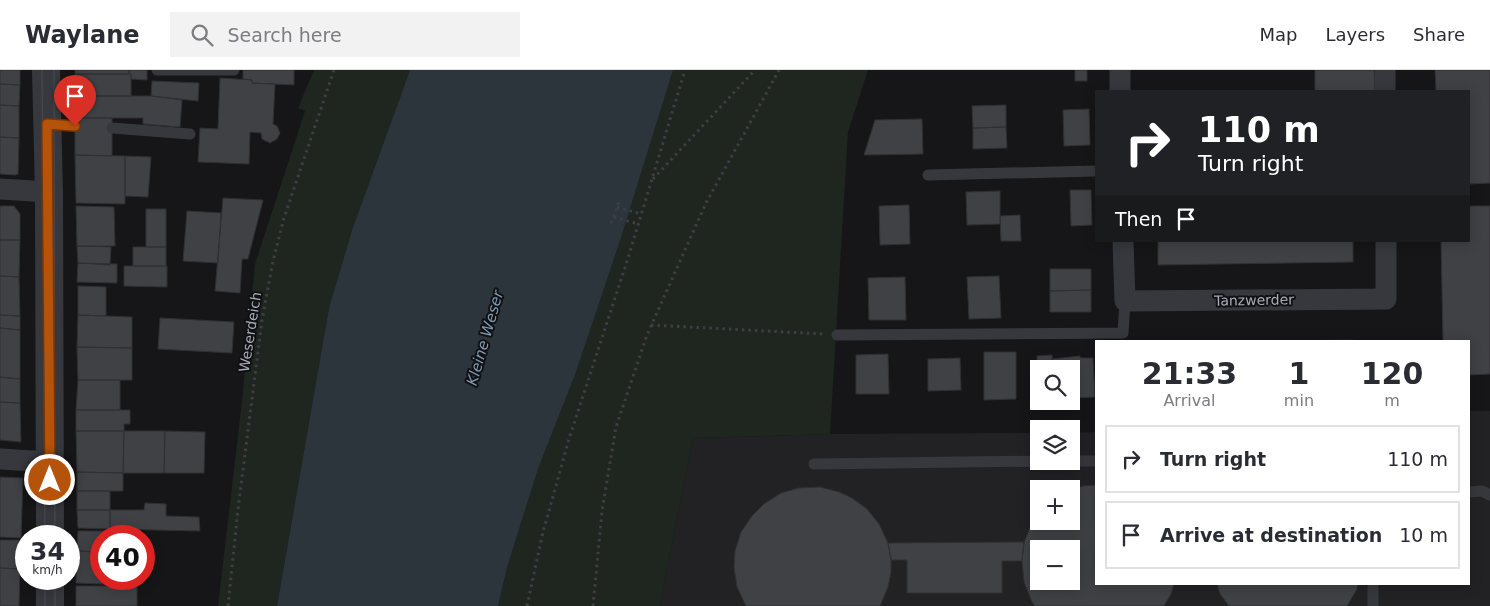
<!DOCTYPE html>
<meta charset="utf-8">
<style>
:root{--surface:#fff;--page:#f2f2f3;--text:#2b2b33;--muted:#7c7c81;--line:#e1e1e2}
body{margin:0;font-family:"DejaVu Sans",sans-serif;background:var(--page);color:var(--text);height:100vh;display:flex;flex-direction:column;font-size:19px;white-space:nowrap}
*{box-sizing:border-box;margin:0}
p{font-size:16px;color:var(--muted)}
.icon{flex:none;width:28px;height:28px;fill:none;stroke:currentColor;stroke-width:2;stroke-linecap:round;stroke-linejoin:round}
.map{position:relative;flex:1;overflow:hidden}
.panel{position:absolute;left:1095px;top:270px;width:375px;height:245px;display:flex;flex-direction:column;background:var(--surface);border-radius:0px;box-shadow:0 2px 12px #0003}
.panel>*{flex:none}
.banner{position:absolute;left:1095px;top:20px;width:375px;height:152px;border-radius:0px;box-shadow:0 2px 12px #0003;background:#202124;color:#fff;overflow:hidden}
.tools{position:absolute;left:1030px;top:290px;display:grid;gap:10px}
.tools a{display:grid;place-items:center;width:50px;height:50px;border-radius:0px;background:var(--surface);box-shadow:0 2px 12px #0003;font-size:25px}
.speed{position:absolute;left:15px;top:455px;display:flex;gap:10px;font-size:25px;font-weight:700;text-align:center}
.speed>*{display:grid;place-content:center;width:65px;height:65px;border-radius:50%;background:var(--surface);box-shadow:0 2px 12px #0003;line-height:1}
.speed small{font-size:12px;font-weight:400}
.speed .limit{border:8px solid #d22;background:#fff;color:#111}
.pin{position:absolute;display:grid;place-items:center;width:42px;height:42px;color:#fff;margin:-51px -21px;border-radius:50% 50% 50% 0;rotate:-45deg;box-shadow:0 0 5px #0007}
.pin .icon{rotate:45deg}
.me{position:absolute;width:55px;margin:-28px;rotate:0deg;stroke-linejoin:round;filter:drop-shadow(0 0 4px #0008)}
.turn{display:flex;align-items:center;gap:18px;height:105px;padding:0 20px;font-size:22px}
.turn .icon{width:65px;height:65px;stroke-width:2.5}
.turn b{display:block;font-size:35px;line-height:42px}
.then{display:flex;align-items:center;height:48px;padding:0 20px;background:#0003;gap:10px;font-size:19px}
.eta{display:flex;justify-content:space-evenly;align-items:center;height:85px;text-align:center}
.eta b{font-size:30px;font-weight:700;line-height:35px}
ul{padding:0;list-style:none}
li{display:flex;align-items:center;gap:15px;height:68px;margin:0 10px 8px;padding:0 10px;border:2px solid var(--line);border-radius:0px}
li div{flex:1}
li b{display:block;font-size:19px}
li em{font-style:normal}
header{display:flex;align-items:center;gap:30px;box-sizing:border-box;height:70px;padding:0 25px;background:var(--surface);border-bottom:1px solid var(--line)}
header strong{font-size:24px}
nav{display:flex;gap:28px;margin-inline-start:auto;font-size:18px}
.search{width:350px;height:45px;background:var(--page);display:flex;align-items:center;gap:12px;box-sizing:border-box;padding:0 18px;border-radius:0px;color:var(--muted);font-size:19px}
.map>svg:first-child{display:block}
</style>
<header>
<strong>Waylane</strong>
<div class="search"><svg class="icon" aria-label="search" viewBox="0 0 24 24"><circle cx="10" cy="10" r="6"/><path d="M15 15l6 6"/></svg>Search here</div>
<nav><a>Map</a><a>Layers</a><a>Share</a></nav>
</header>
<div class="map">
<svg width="1490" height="536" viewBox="0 0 1490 536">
<rect width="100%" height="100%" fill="#161618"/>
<!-- built -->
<path fill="#222225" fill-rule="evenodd" d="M1469,341h21v195h-830l33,-168 137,-4 209,-1v28h32v-28l25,-1v152h373zM1039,419h32v32h-32zM1039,479h32v32h-32z"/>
<!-- green -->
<path fill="#1e261f" d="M314,0h96l-58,160 -23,78 -52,298h-59l24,-205 13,-137 50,-153 -7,-3z
M673,0h195l-20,62 -18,302 -137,4 -33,168h-162l9,-38 31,-99 37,-94 45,-134z"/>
<!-- water -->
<path fill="#2c353c" d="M410,0h263l-53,171 -45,134 -37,94 -31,99 -9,38h-221l52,-298 23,-78z"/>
<!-- building -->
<path fill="#404145" stroke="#303034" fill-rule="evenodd" d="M0,0h20v15l-20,-1z
M75,0h54v4h-54z
M129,0h18v10l-16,-1v-5h-2z
M243,0h51v15l-42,-2v-3l-9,-1z
M1075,0h12v11h-12z
M1315,0h59l1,21h-60z
M1435,0h55v113l-21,1v-93h-33z
M75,4h56v22h-56z
M220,8l32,2v3l23,1 -2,40 4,2 3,7 -3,6 -7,4 -8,-4 -1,-6 -11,-1 -1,32 -51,-2 2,-34 18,1z
M152,11l47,2 -1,18 -47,-5z
M0,14l20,1 -1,21 -19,-1z
M75,26h76l31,4 -2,27 -37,-3v-6h-68z
M0,35l19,1v32l-19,-1z
M1006,35v22l-33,1 -1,-22z
M1089,39l1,36 -26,1 -1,-36z
M75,48h37v38l-37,-1z
M922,49l1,35 -59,1 11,-35z
M1006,57l1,21 -34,1v-21z
M0,67l19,1 -1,36 -3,1 -15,-1z
M75,85l50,1v48l-49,-1z
M125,86l26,1 -3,40 -23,-1z
M1070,120h21l1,35 -21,1z
M1000,121v33l-33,1 -1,-33z
M223,128l40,2 -15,59h-6l-2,34 -25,-2z
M909,135l1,39 -30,1 -1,-39z
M0,136h14l6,8v26h-20z
M76,136l38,1 1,39h-38z
M1469,136h21v168l-21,1v-34h-26l-2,-100h28z
M146,139h20v38h-20z
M187,141l34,2 -3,50 -35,-2z
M1020,145l1,26h-20l-1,-25z
M0,170h20l-1,37 -19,-1z
M1158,171h195v21l-195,3z
M77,176l34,1 -1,18 -32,-2z
M133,177h33v19h-33z
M78,193l39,1v19l-40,-1z
M124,196h43v21l-43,-1z
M1050,199h41v21l-41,1z
M0,206l19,1 1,39 -20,-1z
M999,206l2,42 -32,1 -2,-42z
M905,207l1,43h-37l-1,-42z
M78,216l28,1v29l-28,-1z
M1091,220v22h-41v-21z
M0,245l20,1v14l-20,-2z
M78,245l54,2v31l-55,-1z
M160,248l74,4 -2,31 -74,-4z
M0,258l20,2v49l-20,-2z
M1353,270v1h-64z
M77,277l55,1v32h-54z
M984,282h32v47l-32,1z
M888,284l1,40h-33v-39z
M1052,285l1,14h-14l-1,15 -1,-28z
M1080,286v2h13l2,39 -24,1v-29h-18l-1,-10z
M960,288l1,32 -33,1v-32z
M0,307l20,2v24l-20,-1z
M78,310h42v30h-44z
M0,332l20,1 1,39 -21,-2z
M76,340h54v14h-6v7h-48z
M76,361h48l-1,42 -46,-1z
M124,361h41l-1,42h-41z
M165,361l40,1 -1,41h-40z
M77,402l46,1v18h-46z
M0,407l23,1 -2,60 -21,-1z
M1096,415v99h78l-3,10 -7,12h-129l-3,-4 -8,-20 -2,-21 2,-19 8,-19 7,-8v6h32v-31l12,-4zM1039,479h32v32h-32z
M820,417l19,5 13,6 15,11 12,15 9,19 3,17v12l-3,15 -8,19h-134l-9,-19 -3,-20 1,-16 6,-19 11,-16 12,-12 17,-11 18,-5z
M77,421h33v19h-33z
M145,433l21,1v12l33,1 1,14 -90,-2v-19h34z
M77,440h33v19l-32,-1z
M78,461h52v5h-29v16l-24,-1z
M0,470h20v29l-20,-1z
M1024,472l-2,19h-20v32h-95v-33h-16l-3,-17z
M77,481l24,1v27h26v6l-51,-2z
M0,498l20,1 -1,37h-19z
M1217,514h141l-1,5 -10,17h-118l-9,-12z
M76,516h61v20h-61z"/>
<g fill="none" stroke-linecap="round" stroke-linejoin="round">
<!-- path -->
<path stroke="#3d3f44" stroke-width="3" stroke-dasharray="2.5 4" stroke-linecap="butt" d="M653,109l102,-109
M617,137l24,7
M614,147l24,7
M611,153l8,-22
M651,255l172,9
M228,536l10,-97 24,-189 11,-59 11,-43 50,-148
M527,536l16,-74 26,-93 60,-184 56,-185
M593,536l9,-95 14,-84 31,-92 59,-132 73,-133"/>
<!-- service -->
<path stroke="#37383d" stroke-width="11" d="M157,0h77
M47,54l28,2
M112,58l78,6
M928,105l168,-4
M837,265l286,-2 2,-32
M1071,391h25
M814,394l233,-3
M1469,422l13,-1 8,4
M1373,514v22"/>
<!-- minor -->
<path stroke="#37383d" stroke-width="21" d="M1120,0v21
M1385,0v21
M0,119l49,3
M1123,171l2,60 261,-2v-58
M0,389l50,3"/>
<!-- tertiary -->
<path stroke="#37383d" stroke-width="28" d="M46,0l3,122 1,344
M50,536v-27"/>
<!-- tram -->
<path stroke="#4a4c52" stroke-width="1" d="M42,0l3,466
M54,0l1,466
M45,536v-27
M55,536v-27"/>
</g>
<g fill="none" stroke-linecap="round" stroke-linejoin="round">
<!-- route casing -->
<g stroke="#753606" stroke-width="12">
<path id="route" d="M50,410l-3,-356 28,2"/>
</g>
<!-- route -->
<use href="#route" stroke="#b45309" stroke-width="9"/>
</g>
<g text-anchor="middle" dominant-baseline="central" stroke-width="4" stroke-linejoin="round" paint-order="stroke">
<!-- street labels -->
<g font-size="14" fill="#a8adb8" stroke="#111113">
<text transform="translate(1254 230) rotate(-1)">Tanzwerder</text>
<text transform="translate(250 262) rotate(-81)">Weserdeich</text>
</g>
<!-- water labels -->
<g font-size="15" font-style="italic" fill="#7f9bb3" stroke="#111113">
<text transform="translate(485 268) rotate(-74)">Kleine Weser</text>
</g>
</g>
</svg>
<div class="tools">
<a><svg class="icon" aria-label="search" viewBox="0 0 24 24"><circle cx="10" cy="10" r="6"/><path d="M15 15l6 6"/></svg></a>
<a><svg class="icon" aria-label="layers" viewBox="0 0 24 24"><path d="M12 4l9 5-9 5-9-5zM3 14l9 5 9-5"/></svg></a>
<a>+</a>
<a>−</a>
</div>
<div class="speed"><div>34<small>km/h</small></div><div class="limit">40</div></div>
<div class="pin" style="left:75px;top:56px;background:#d93025"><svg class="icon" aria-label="arrive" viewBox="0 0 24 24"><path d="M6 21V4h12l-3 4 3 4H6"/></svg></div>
<svg class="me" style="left:50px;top:410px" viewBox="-20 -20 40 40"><circle r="17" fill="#b45309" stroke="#fff" stroke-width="3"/><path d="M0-11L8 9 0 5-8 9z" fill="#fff"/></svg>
<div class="banner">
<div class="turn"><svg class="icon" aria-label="right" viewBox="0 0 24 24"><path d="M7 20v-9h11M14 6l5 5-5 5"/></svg><div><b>110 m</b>Turn right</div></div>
<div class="then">Then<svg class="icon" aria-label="arrive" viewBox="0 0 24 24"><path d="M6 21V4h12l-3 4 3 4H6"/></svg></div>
</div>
<section class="panel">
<div class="eta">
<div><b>21:33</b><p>Arrival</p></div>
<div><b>1</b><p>min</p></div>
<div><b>120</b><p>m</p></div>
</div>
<ul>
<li><svg class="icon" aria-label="right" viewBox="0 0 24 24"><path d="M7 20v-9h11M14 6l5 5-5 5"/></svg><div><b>Turn right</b></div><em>110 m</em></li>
<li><svg class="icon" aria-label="arrive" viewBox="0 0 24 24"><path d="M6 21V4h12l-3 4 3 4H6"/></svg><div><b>Arrive at destination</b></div><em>10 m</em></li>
</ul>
</section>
</div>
